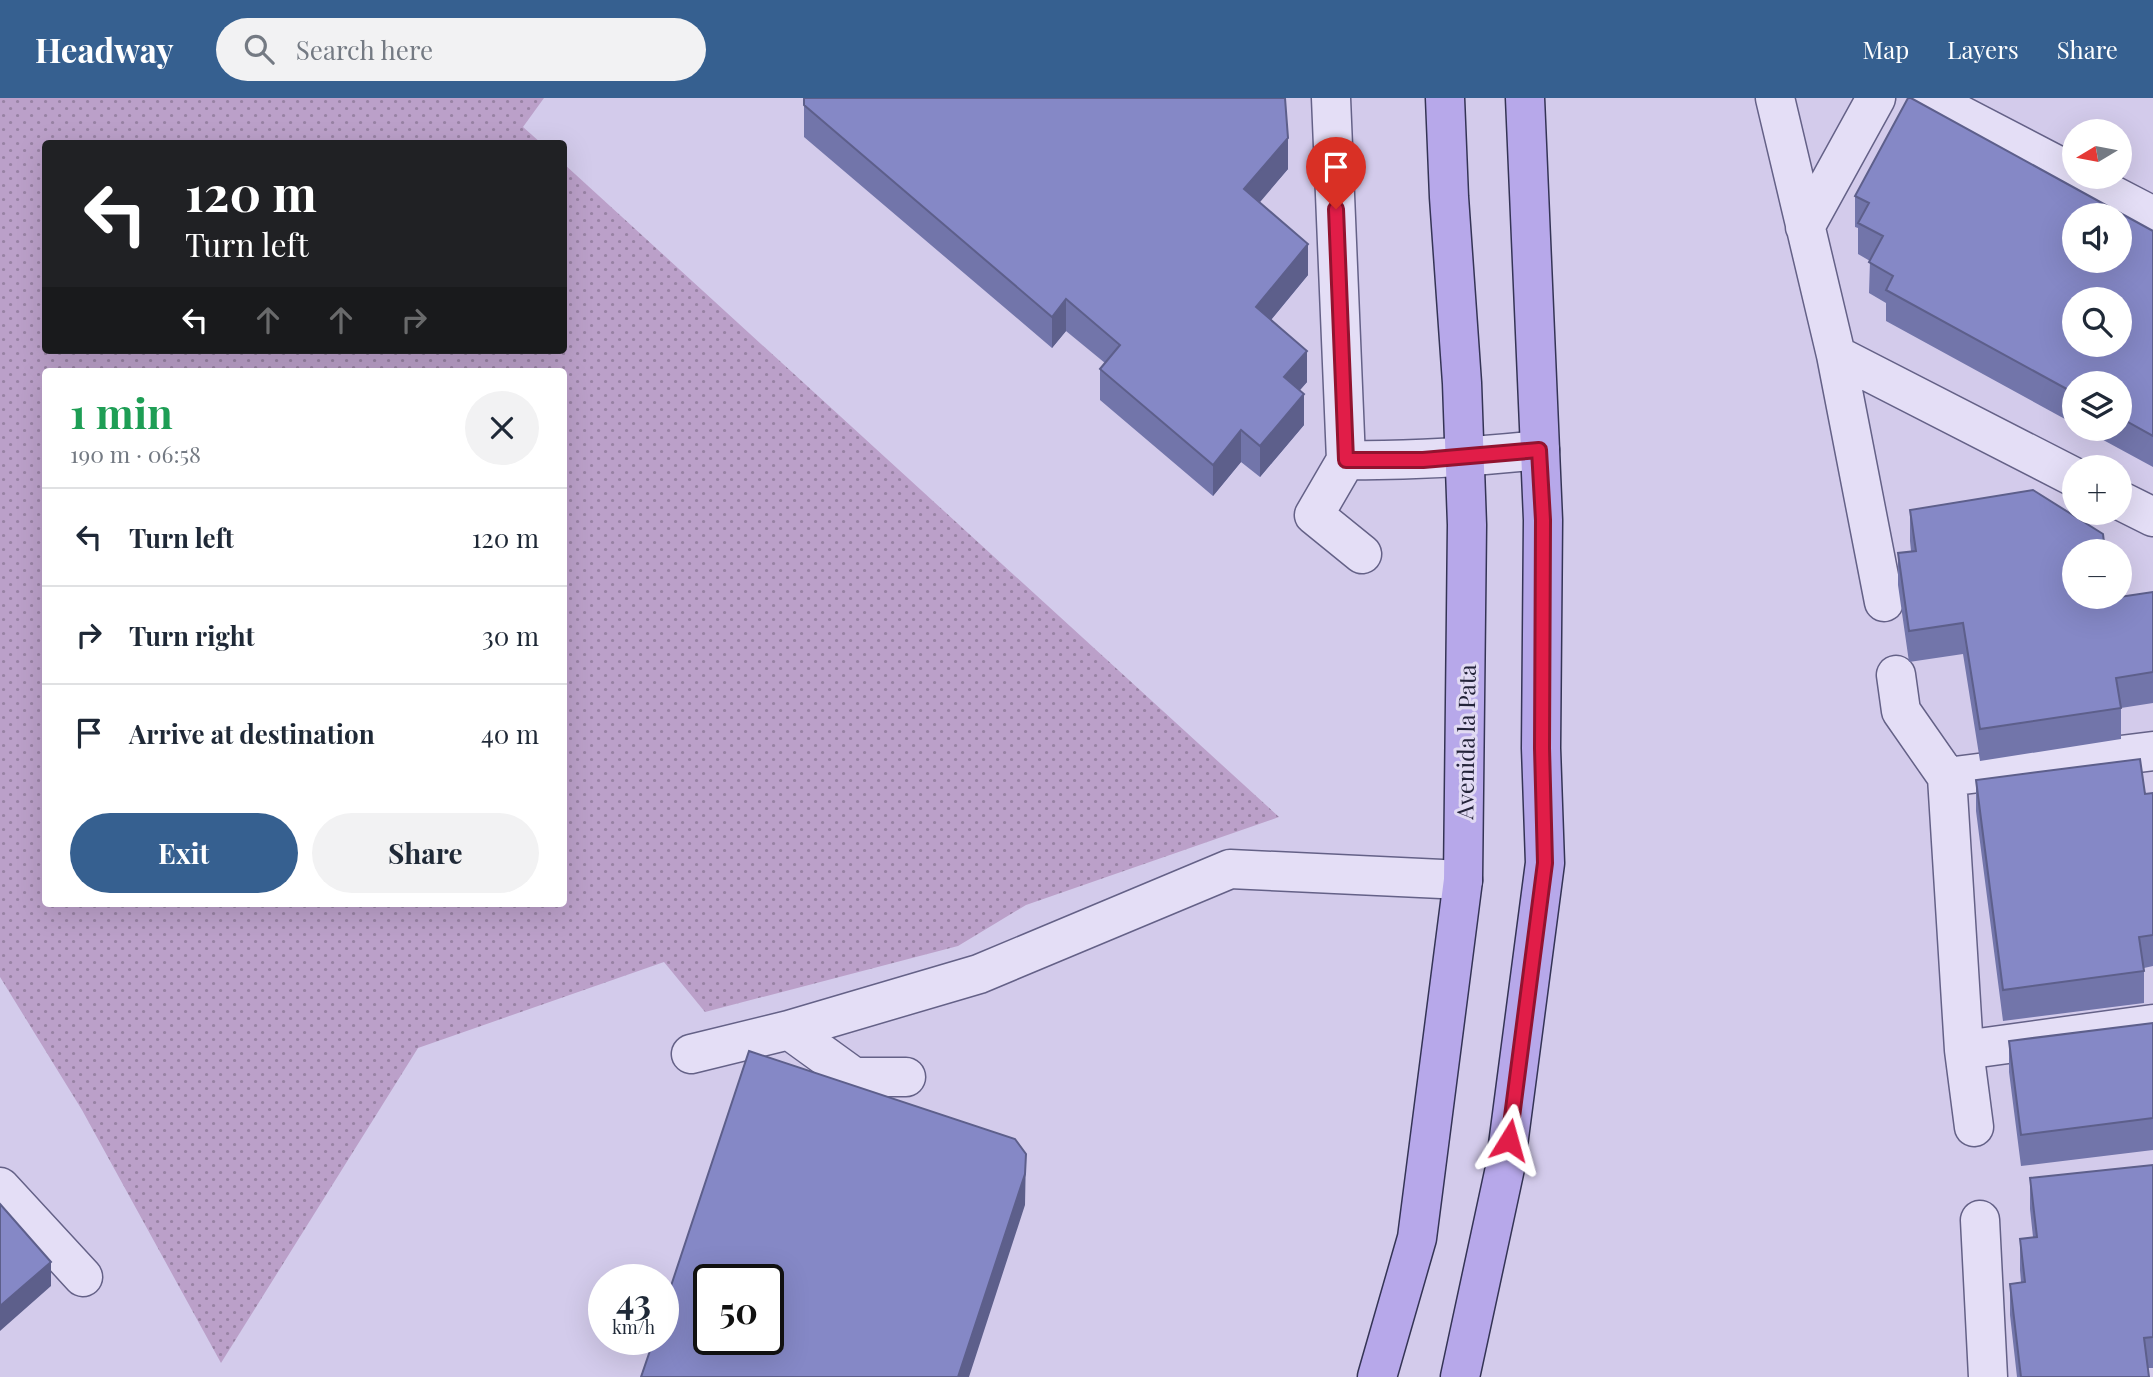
<!DOCTYPE html>
<meta charset="utf-8">
<style>
:root{--surface:#fff;--page:#f2f2f3;--text:#1f2937;--muted:#747a83;--line:#e0e1e3;--accent:#366090}
body{margin:0;font-family:"Playfair Display",serif;background:var(--page);color:var(--text);height:100vh;display:flex;flex-direction:column;font-size:26px;white-space:nowrap}
*{box-sizing:border-box;margin:0}
p{font-size:23px;color:var(--muted)}
.icon{flex:none;width:38px;height:38px;fill:none;stroke:currentColor;stroke-width:2;stroke-linecap:round;stroke-linejoin:round}
.map{position:relative;flex:1;overflow:hidden}
.drawer{position:absolute;left:42px;top:270px;width:525px;height:539px;display:flex;flex-direction:column;background:var(--surface);border-radius:7px;box-shadow:0 7px 28px #0002}
.drawer>*{flex:none}
.top-card{position:absolute;left:42px;top:42px;width:525px;height:214px;border-radius:7px;box-shadow:0 7px 28px #0002;background:#202124;color:#fff;overflow:hidden}
.needle{width:46px;rotate:260deg}
.buttons{position:absolute;left:2062px;top:21px;display:grid;gap:14px}
.buttons a{display:grid;place-items:center;width:70px;height:70px;border-radius:50%;background:var(--surface);box-shadow:0 7px 28px #0002;font-size:35px}
.speed{position:absolute;left:588px;top:1166px;display:flex;gap:14px;font-size:35px;font-weight:700;text-align:center}
.speed>*{display:grid;place-content:center;width:91px;height:91px;border-radius:50%;background:var(--surface);box-shadow:0 7px 28px #0002;line-height:1}
.speed small{font-size:18px;font-weight:400}
.speed .limit{border:4px solid #111;border-radius:10px;background:#fff;color:#111}
.pin{position:absolute;display:grid;place-items:center;width:60px;height:60px;color:#fff;margin:-72px -30px;border-radius:50% 50% 50% 0;rotate:-45deg;box-shadow:0 0 7px #0007}
.pin .icon{rotate:45deg}
.me{position:absolute;width:77px;margin:-38px;rotate:8deg;stroke-linejoin:round;filter:drop-shadow(0 0 5px #0008)}
.turn{display:flex;align-items:center;gap:24px;height:147px;padding:0 28px;font-size:32px}
.turn .icon{width:91px;height:91px;stroke-width:2.5}
.turn b{display:block;font-size:49px;line-height:60px}
.lanes{display:flex;align-items:center;height:66px;padding:0 28px;background:#0003;justify-content:center;gap:35px;direction:ltr}
.lanes .off{opacity:.35}
.round{display:grid;place-items:center;flex:none;width:74px;height:74px;border-radius:37px;background:var(--page)}
.headline{display:flex;align-items:center;justify-content:space-between;height:119px;padding:0 28px}
h1{font-size:42px;font-weight:700;line-height:52px;color:#1e9e55}
.cta{display:flex;gap:14px;margin-top:auto;padding:14px 28px}
.cta a{flex:1;height:80px;border-radius:42px;background:var(--accent);color:#fff;font-size:28px;font-weight:700;line-height:80px;text-align:center}
.cta a+a{background:var(--page);color:var(--text)}
ul{padding:0;list-style:none}
li{display:flex;align-items:center;gap:21px;height:98px;padding:0 28px;border-top:2px solid var(--line)}
li div{flex:1}
li b{display:block;font-size:26px}
li em{font-style:normal}
header{display:flex;align-items:center;gap:42px;box-sizing:border-box;height:98px;padding:0 35px;background:var(--accent);color:#fff}
header strong{font-size:33px}
nav{display:flex;gap:38px;margin-inline-start:auto;font-size:24px}
.search{width:490px;height:63px;background:var(--page);display:flex;align-items:center;gap:18px;box-sizing:border-box;padding:0 24px;border-radius:38px;color:var(--muted);font-size:26px}
.map>svg:first-child{display:block}
</style>
<header>
<strong>Headway</strong>
<div class="search"><svg class="icon" aria-label="search" viewBox="0 0 24 24"><circle cx="10" cy="10" r="6"/><path d="M15 15l6 6"/></svg>Search here</div>
<nav><a>Map</a><a>Layers</a><a>Share</a></nav>
</header>
<div class="map">
<svg width="2153" height="1279" viewBox="0 0 2153 1279">
<defs>
<pattern id="grass-dots" width="8" height="8" patternUnits="userSpaceOnUse" patternTransform="scale(1.75)"><rect width="8" height="8" fill="#bba0c9"/><path d="M2 2h.1M6 6h.1" fill="none" stroke="#9882a4" stroke-width="1.8" stroke-linecap="round"/></pattern>
</defs>
<rect width="100%" height="100%" fill="#d3cbeb"/>
<!-- grass -->
<path fill="url(#grass-dots)" fill-rule="evenodd" d="M0,0h544l-21,29 18,16 -495,1v206h518v-186l715,653 -253,88 -68,41 -253,66 -41,-50 -246,86 -197,315 -139,-253 -82,-133zM46,273h518v532h-518z"/>
<g fill="none" stroke-linecap="round" stroke-linejoin="round">
<!-- minor casing -->
<g stroke="#646187" stroke-width="41">
<path id="minor" d="M1331,0l15,362 -32,55 48,39
M1775,0l61,257 48,247
M1928,0l146,76
M2078,79l75,39
M1805,129l71,-129
M1836,257l238,122
M1346,362c65,1 129,-3 194,-10
M2119,402l34,17
M1896,577l5,36 46,66
M2153,653l-206,26 17,273 189,-26
M789,932l65,47h52
M1964,952l10,77
M691,956l98,-24 190,-56 251,-105 233,11
M0,1089l83,90
M1980,1122l8,157"/>
</g>
<!-- major casing -->
<g stroke="#343455" stroke-width="41">
<path id="major" d="M1377,1279l40,-139 46,-358 4,-355 -5,-142 -13,-186 -4,-99
M1460,1279l45,-209 40,-305 -4,-115 2,-228 -18,-422"/>
</g>
<!-- minor -->
<use href="#minor" stroke="#e4def6" stroke-width="38"/>
<!-- major -->
<use href="#major" stroke="#b7a8ea" stroke-width="38"/>
</g>
<!-- wall -->
<path fill="#7275aa" d="M804,0l484,71 -29,33 49,73 -37,45 36,62 -7,8 4,35 -44,52 -19,-15 -28,34 -113,-96v-31l5,-6 -39,-32 -14,17 -248,-211z
M1855,98l298,35v236l-70,-38h36v-46h-45v41l-188,-103v-18l-17,-10 1,-32 -12,-7v-26l-3,-1z
M1910,412l203,88 40,-6v111l-32,5v31l-141,22 -17,-107 -54,8 -11,-77v-32l13,-2 -1,-10z
M1976,682l169,14 8,-1v173l-9,2v35l-141,18 -27,-210z
M2153,925v127l-132,16 -12,-94v-31z
M2153,1067v203h-5l1,9h-132l-7,-62v-31l11,-2 -1,-12v-31l13,-2 -3,-28v-31z"/>
<!-- shaded-wall -->
<path fill="#5d5f8b" d="M1288,40v31l-44,52v-32z
M1308,146v31l-52,63v-31z
M1066,201v32l-14,17v-31z
M1307,253v31l-23,26v-31z
M1304,296v31l-44,52v-31z
M1241,332v32l-28,34v-31z
M1026,1056l-1,51 -56,172h-11z
M51,1164v24l-51,45v-25z"/>
<!-- building -->
<path fill="#8588c6" stroke="#5d5f8b" stroke-width="2" fill-rule="evenodd" d="M804,0h481l3,40 -44,51 64,55 -52,63 51,44 -23,26 20,17 -44,52 -19,-16 -28,35 -113,-96 20,-24 -54,-46 -14,18 -248,-212z
M1908,0h3l242,133v205l-34,-19v-34h-45v10l-188,-103 7,-14 -24,-14 14,-26 -25,-13 11,-20 -14,-7zM2074,117h45v46h-45zM2074,201h45v46h-45z
M2033,392l70,44 2,17h-31v46h38l1,1 40,-6v80l-37,6 5,30 -141,21 -17,-106 -54,8 -11,-78 18,-2 -6,-41z
M2140,661l5,35 8,-1v142l-14,2 5,34 -141,19 -27,-210z
M2153,925v95l-132,17 -12,-94z
M749,953l266,88 11,15 -1,20 -67,203h-317l13,-38h9v-29zM709,1181h59v60h-59z
M2153,1067v172l-9,1 5,39h-128l-11,-93 15,-2 -5,-43 17,-2 -7,-59z
M0,1106l51,58 -51,44z"/>
<g fill="none" stroke-linecap="round" stroke-linejoin="round">
<!-- route casing -->
<g stroke="#92132f" stroke-width="18">
<path id="route" d="M1336,111l10,251h77l116,-10 4,70 -1,228 3,115 -36,277"/>
</g>
<!-- route -->
<use href="#route" stroke="#e11d48" stroke-width="12"/>
</g>
<g text-anchor="middle" dominant-baseline="central" stroke-width="6" stroke-linejoin="round" paint-order="stroke">
<!-- street labels -->
<g font-size="23" fill="#232339" stroke="#e1daf3">
<text transform="translate(1465 644) rotate(-89)">Avenida la Pata</text>
</g>
</g>
</svg>
<div class="buttons">
<a><svg class="needle" viewBox="-14 -14 28 28"><path d="M0-13l5 13h-10z" fill="#e53935"/><path d="M0 13l5-13h-10z" fill="#747a83"/></svg></a>
<a><svg class="icon" aria-label="sound" viewBox="0 0 24 24"><path d="M4 9h4l5-4v14l-5-4H4zM17 9q2 3 0 6"/></svg></a>
<a><svg class="icon" aria-label="search" viewBox="0 0 24 24"><circle cx="10" cy="10" r="6"/><path d="M15 15l6 6"/></svg></a>
<a><svg class="icon" aria-label="layers" viewBox="0 0 24 24"><path d="M12 4l9 5-9 5-9-5zM3 14l9 5 9-5"/></svg></a>
<a>+</a>
<a>−</a>
</div>
<div class="speed"><div>43<small>km/h</small></div><div class="limit">50</div></div>
<div class="pin" style="left:1336px;top:111px;background:#d93025"><svg class="icon" aria-label="arrive" viewBox="0 0 24 24"><path d="M6 21V4h12l-3 4 3 4H6"/></svg></div>
<svg class="me" style="left:1509px;top:1042px" viewBox="-20 -20 40 40"><path d="M0-17L14 15 0 8-14 15z" fill="#e11d48" stroke="#fff" stroke-width="4"/></svg>
<div class="top-card">
<div class="turn"><svg class="icon" aria-label="left" viewBox="0 0 24 24"><path d="M17 20v-9H6M10 6l-5 5 5 5"/></svg><div><b>120 m</b>Turn left</div></div>
<div class="lanes"><svg class="icon" aria-label="left" viewBox="0 0 24 24"><path d="M17 20v-9H6M10 6l-5 5 5 5"/></svg><svg class="icon off" aria-label="ahead" viewBox="0 0 24 24"><path d="M12 20V5M6 11l6-6 6 6"/></svg><svg class="icon off" aria-label="ahead" viewBox="0 0 24 24"><path d="M12 20V5M6 11l6-6 6 6"/></svg><svg class="icon off" aria-label="right" viewBox="0 0 24 24"><path d="M7 20v-9h11M14 6l5 5-5 5"/></svg></div>
</div>
<section class="drawer">
<div class="headline"><div><h1>1 min</h1><p>190 m · 06:58</p></div><a class="round"><svg class="icon" aria-label="close" viewBox="0 0 24 24"><path d="M6 6l12 12M18 6L6 18"/></svg></a></div>
<ul>
<li><svg class="icon" aria-label="left" viewBox="0 0 24 24"><path d="M17 20v-9H6M10 6l-5 5 5 5"/></svg><div><b>Turn left</b></div><em>120 m</em></li>
<li><svg class="icon" aria-label="right" viewBox="0 0 24 24"><path d="M7 20v-9h11M14 6l5 5-5 5"/></svg><div><b>Turn right</b></div><em>30 m</em></li>
<li><svg class="icon" aria-label="arrive" viewBox="0 0 24 24"><path d="M6 21V4h12l-3 4 3 4H6"/></svg><div><b>Arrive at destination</b></div><em>40 m</em></li>
</ul>
<div class="cta"><a>Exit</a><a>Share</a></div>
</section>
</div>
